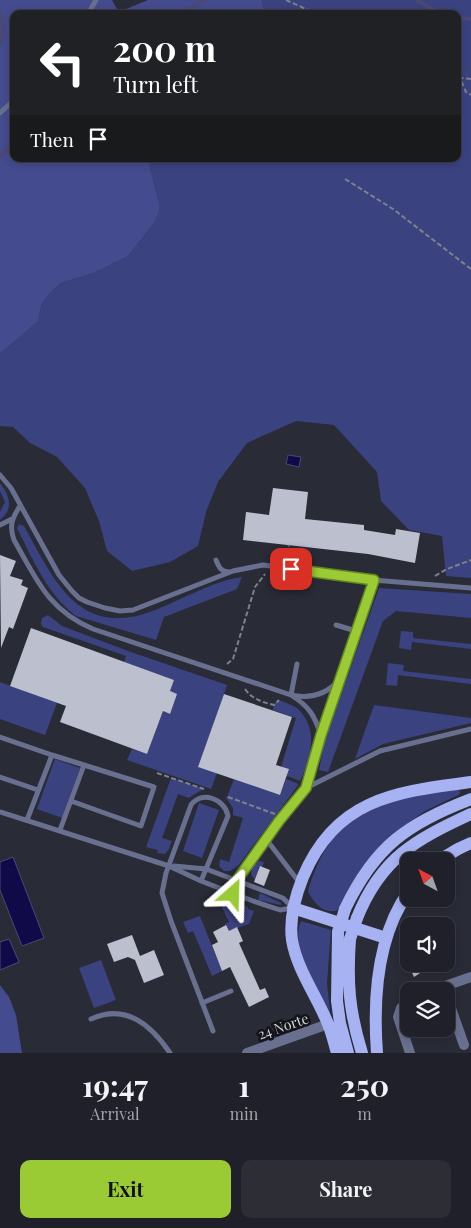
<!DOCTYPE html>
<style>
:root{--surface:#1f2029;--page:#2c2d35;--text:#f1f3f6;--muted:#a1a3a8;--line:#3c3e46;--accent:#9acb34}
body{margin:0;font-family:"Playfair Display",serif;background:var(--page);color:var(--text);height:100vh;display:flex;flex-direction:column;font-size:19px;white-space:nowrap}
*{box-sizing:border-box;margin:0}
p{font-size:16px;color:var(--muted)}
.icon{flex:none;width:28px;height:28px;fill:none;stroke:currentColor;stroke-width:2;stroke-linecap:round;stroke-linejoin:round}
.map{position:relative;height:1053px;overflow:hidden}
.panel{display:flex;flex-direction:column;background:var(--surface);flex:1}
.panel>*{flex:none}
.top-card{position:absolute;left:10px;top:10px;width:451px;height:152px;border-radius:10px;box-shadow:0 2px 8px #0003,0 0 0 1px var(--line);background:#202124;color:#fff;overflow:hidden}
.needle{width:32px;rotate:319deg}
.fabs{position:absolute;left:400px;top:852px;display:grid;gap:10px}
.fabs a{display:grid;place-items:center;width:55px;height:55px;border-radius:10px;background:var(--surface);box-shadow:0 2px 8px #0003,0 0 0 1px var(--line);font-size:25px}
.pin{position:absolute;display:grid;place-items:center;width:42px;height:42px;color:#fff;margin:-21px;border-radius:10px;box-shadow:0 2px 8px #0006}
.me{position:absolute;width:55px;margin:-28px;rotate:25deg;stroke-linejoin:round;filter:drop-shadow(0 0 4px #0008)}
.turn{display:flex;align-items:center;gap:18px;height:105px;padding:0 20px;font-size:22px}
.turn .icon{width:65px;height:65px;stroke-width:2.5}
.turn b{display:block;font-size:35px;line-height:42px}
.then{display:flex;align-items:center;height:48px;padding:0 20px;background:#0003;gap:10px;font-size:19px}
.eta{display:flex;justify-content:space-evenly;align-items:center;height:85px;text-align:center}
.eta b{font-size:30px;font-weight:700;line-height:35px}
.action{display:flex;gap:10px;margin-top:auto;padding:10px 20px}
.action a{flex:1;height:58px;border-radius:10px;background:var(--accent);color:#111;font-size:20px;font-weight:700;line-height:58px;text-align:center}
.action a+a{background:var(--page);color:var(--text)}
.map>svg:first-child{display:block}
</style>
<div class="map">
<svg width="471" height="1053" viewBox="0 0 471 1053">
<rect width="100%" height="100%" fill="#292b37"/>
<!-- green -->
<path fill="#3b4280" d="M262,0h209v578l-25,-2 -4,-40 -33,-6 -28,-29 -4,-29 -43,-47 -38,-4 -49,22 -29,39 -12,30 -8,34 -28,16 -38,9 -25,-20 -8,-30 -14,-33 -28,-31 -27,-14 -17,-16 -13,-1v-72l38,-33 4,-18 12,-14 7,-6 33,-10 34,-17 27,-34 4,-10v-10l-11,-43h310v-145h-193z
M0,483c10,13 14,26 0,37v-8l5,-10 -5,-11z
M19,524l5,2c32,58 57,116 136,82 27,-11 53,-27 82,-31l-5,12 -73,28 -8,23 -80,-24c-29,-22 -43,-56 -59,-88z
M379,588l92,6v24l-75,-7 -13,10 -55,151 -9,-2 6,-30z
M48,615l14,11 66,25 99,34 -28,82 18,6 -6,16 -84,-29 5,-11 15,5 16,-43 6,3 1,-23 4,-11 -50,-18 2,-6 -83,-29 -2,-3 1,-6z
M401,631l12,1v6l58,6v5l-59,-7 -1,8 -12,-2z
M388,663l16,2 -1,6 68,8v5l-73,-9 -1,11 -11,-1z
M0,682l57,21 -12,32 -45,-16z
M279,700c7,3 16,5 21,11 19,21 10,48 0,70l-13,-5 -6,-9 15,-49 -23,-8 1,-6z
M374,705l97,13v5l-88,21 -28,15z
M55,759l25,9 -18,50 -25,-9z
M171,778l34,11 -7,3 -9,6 -11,-4 -16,44 10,3 -3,8 -4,5 -8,-1 1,-3 -12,-3z
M234,779l46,16 6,-16 13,5 -61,82 -8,5h-6l-5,-5 1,-7 9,3 14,-44 -10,-3v-7l-8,-12 2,1z
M459,788l1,6 -35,17 -34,24 -53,75c-14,5 -25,-7 -30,-19 5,-18 16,-44 29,-58 13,-13 40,-27 57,-32 20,-7 44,-9 65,-13z
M199,803l20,7 -17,48 -19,-7z
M259,861l5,1 -2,5h-3l-4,13 -4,-5 1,-8z
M260,893l21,10v2l-23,-5z
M219,895l29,12v2l6,2 -5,13 -20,7 -4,-7 4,-2 -11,-23z
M200,916l22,55 -10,5 -19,-45 -5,2 -5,-11z
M301,921l30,9 -4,53 4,38c-12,-24 -42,-74 -30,-100z
M101,960l15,40 -22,8 -15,-40z"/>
<!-- forest -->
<path fill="#444b8e" d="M0,0h112l5,9h9l22,-9h114l3,14h-251v145h134l11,43v10l-4,10 -27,34 -34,17 -33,10 -7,6 -12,14 -4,18 -38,33z
M0,985l9,12 7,18 6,38h-22z"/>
<!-- water -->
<path fill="#100a49" stroke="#4b4876" d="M288,455l13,2 -2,10 -13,-3z
M13,857l31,81 -22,8 -22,-56v-28z
M9,939l10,23 -19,8v-28z"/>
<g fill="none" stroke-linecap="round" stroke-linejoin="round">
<!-- stream -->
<path stroke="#4b4876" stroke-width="4" d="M417,0l24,14
M179,14l26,-14
M0,15c5,9 3,19 0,29
M458,18l13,1
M0,157l14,-14"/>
</g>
<!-- building -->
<path fill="#bcbfce" d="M273,488l35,4 -3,27 59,6v5l31,5 1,-6 24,4 -5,30 -47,-9 -125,-14 3,-28 23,3z
M0,555l16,6 -6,15 13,4 -2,5 7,3 -15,41 -4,-2 -8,21z
M31,628l143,52 -4,11 7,3 -7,20 -7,-3 -16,43 -87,-32 6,-16 -56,-20z
M224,694l68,23 -16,48 13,4 -9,26 -82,-28z
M260,866l10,4 -6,16 -10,-4z
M226,925l3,6 8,-4 6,14 -4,2 21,47 5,-2 4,9 -20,10 -19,-40 -8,4 -10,-26 6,-3 -5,-10z
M132,935l8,21 14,-6 10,25 -20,8 -9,-23 -7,-3 -14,5 -7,-18z
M408,964h26l-20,13z"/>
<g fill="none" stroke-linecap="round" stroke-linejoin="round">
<!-- path -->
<path stroke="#7f818b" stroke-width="2" stroke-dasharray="5 2.5" stroke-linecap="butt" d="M286,0l31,14
M471,79l-11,-1 6,14 5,3
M345,179l48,30 78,60
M282,560l7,-15
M435,576l12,-7 24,-9
M227,664l6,-5 22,-72 10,-13
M245,689c7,10 17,13 29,16l5,-5
M157,773l47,16
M228,797l47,17"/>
<!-- service -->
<path stroke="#696f8e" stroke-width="5" d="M88,14l8,-14
M0,113l14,-13
M0,475l11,13 48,87 13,16 7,7 8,4 18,6 15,3 13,-1 100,-39 30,-6 110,15 98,8
M20,506c-8,12 -11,20 -6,34 23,40 34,70 79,89l198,66c19,12 23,20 30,40
M0,525l12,-6
M216,560c3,7 4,11 13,12
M336,625l20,6
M297,664l-6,31c19,4 35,0 48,-15
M0,737l52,18
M0,777l38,13
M306,788l74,-37 91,-22
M71,801l70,25 13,-39 -70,-22
M0,812l169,54 32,15 52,20 27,9 12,-2
M27,820l25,-65 32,10 -24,65
M266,839l33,43
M174,866l32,3 77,29 9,9
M201,881l27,-65c-3,-17 -26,-26 -37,-11l-25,68 -4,20 9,28 42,110
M233,894l4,-14 29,-41 13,-18 27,-33 15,-53 52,-155
M202,1003l29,-12
M91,1019c35,-16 60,6 79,34"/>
<!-- minor -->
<path stroke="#696f8e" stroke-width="10" d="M431,991l40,-14
M446,994l18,51
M409,1001l-8,7 -3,9 12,36
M247,1053l81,-29"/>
<!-- primary -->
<path stroke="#a6b2f2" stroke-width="12" d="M438,861l20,-12 13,-6
M293,908l93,30
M345,909c30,-63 63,-86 126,-110
M357,918c24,-60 58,-78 114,-104
M338,932l-1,69 3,22 8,30
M350,939c-3,43 -1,72 12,114
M337,1053c-3,-10 -5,-20 -9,-29 -11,-28 -31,-54 -36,-84 -3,-22 3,-43 11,-63 33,-79 93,-85 168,-95
M377,1053c-4,-54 0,-117 32,-162"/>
<!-- primary-bridge -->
<path stroke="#a6b2f2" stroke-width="12" d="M338,932l7,-23
M350,939l7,-21"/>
</g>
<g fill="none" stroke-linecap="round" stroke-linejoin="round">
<!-- route casing -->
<g stroke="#648422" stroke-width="12">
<path id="route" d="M233,894l4,-14 42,-59 27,-33 15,-53 53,-155 -83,-11"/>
</g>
<!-- route -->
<use href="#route" stroke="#9acb34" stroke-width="9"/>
</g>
<g text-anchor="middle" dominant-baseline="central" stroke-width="5" stroke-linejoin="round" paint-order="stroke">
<!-- street labels -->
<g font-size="14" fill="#d6d8df" stroke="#131419">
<text transform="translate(283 1026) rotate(-19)">24 Norte</text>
</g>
</g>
</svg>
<div class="fabs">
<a><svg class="needle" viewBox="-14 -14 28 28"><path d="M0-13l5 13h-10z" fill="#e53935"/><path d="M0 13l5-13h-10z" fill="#a1a3a8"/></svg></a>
<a><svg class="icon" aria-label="sound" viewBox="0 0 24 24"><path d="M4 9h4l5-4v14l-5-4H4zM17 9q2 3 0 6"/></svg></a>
<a><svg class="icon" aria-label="layers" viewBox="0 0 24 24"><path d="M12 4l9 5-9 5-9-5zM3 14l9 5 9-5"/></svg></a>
</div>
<div class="pin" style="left:291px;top:569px;background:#d93025"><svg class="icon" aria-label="arrive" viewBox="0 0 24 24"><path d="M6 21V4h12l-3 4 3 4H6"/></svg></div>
<svg class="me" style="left:233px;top:894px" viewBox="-20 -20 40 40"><path d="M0-17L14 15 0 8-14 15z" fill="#9acb34" stroke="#fff" stroke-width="4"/></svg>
<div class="top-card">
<div class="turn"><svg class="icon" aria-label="left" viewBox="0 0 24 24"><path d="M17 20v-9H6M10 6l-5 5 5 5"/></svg><div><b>200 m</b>Turn left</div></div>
<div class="then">Then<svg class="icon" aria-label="arrive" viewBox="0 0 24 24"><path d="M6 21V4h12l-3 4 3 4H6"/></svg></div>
</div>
</div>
<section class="panel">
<div class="eta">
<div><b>19:47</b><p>Arrival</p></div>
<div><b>1</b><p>min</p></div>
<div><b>250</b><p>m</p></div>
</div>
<div class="action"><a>Exit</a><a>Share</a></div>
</section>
